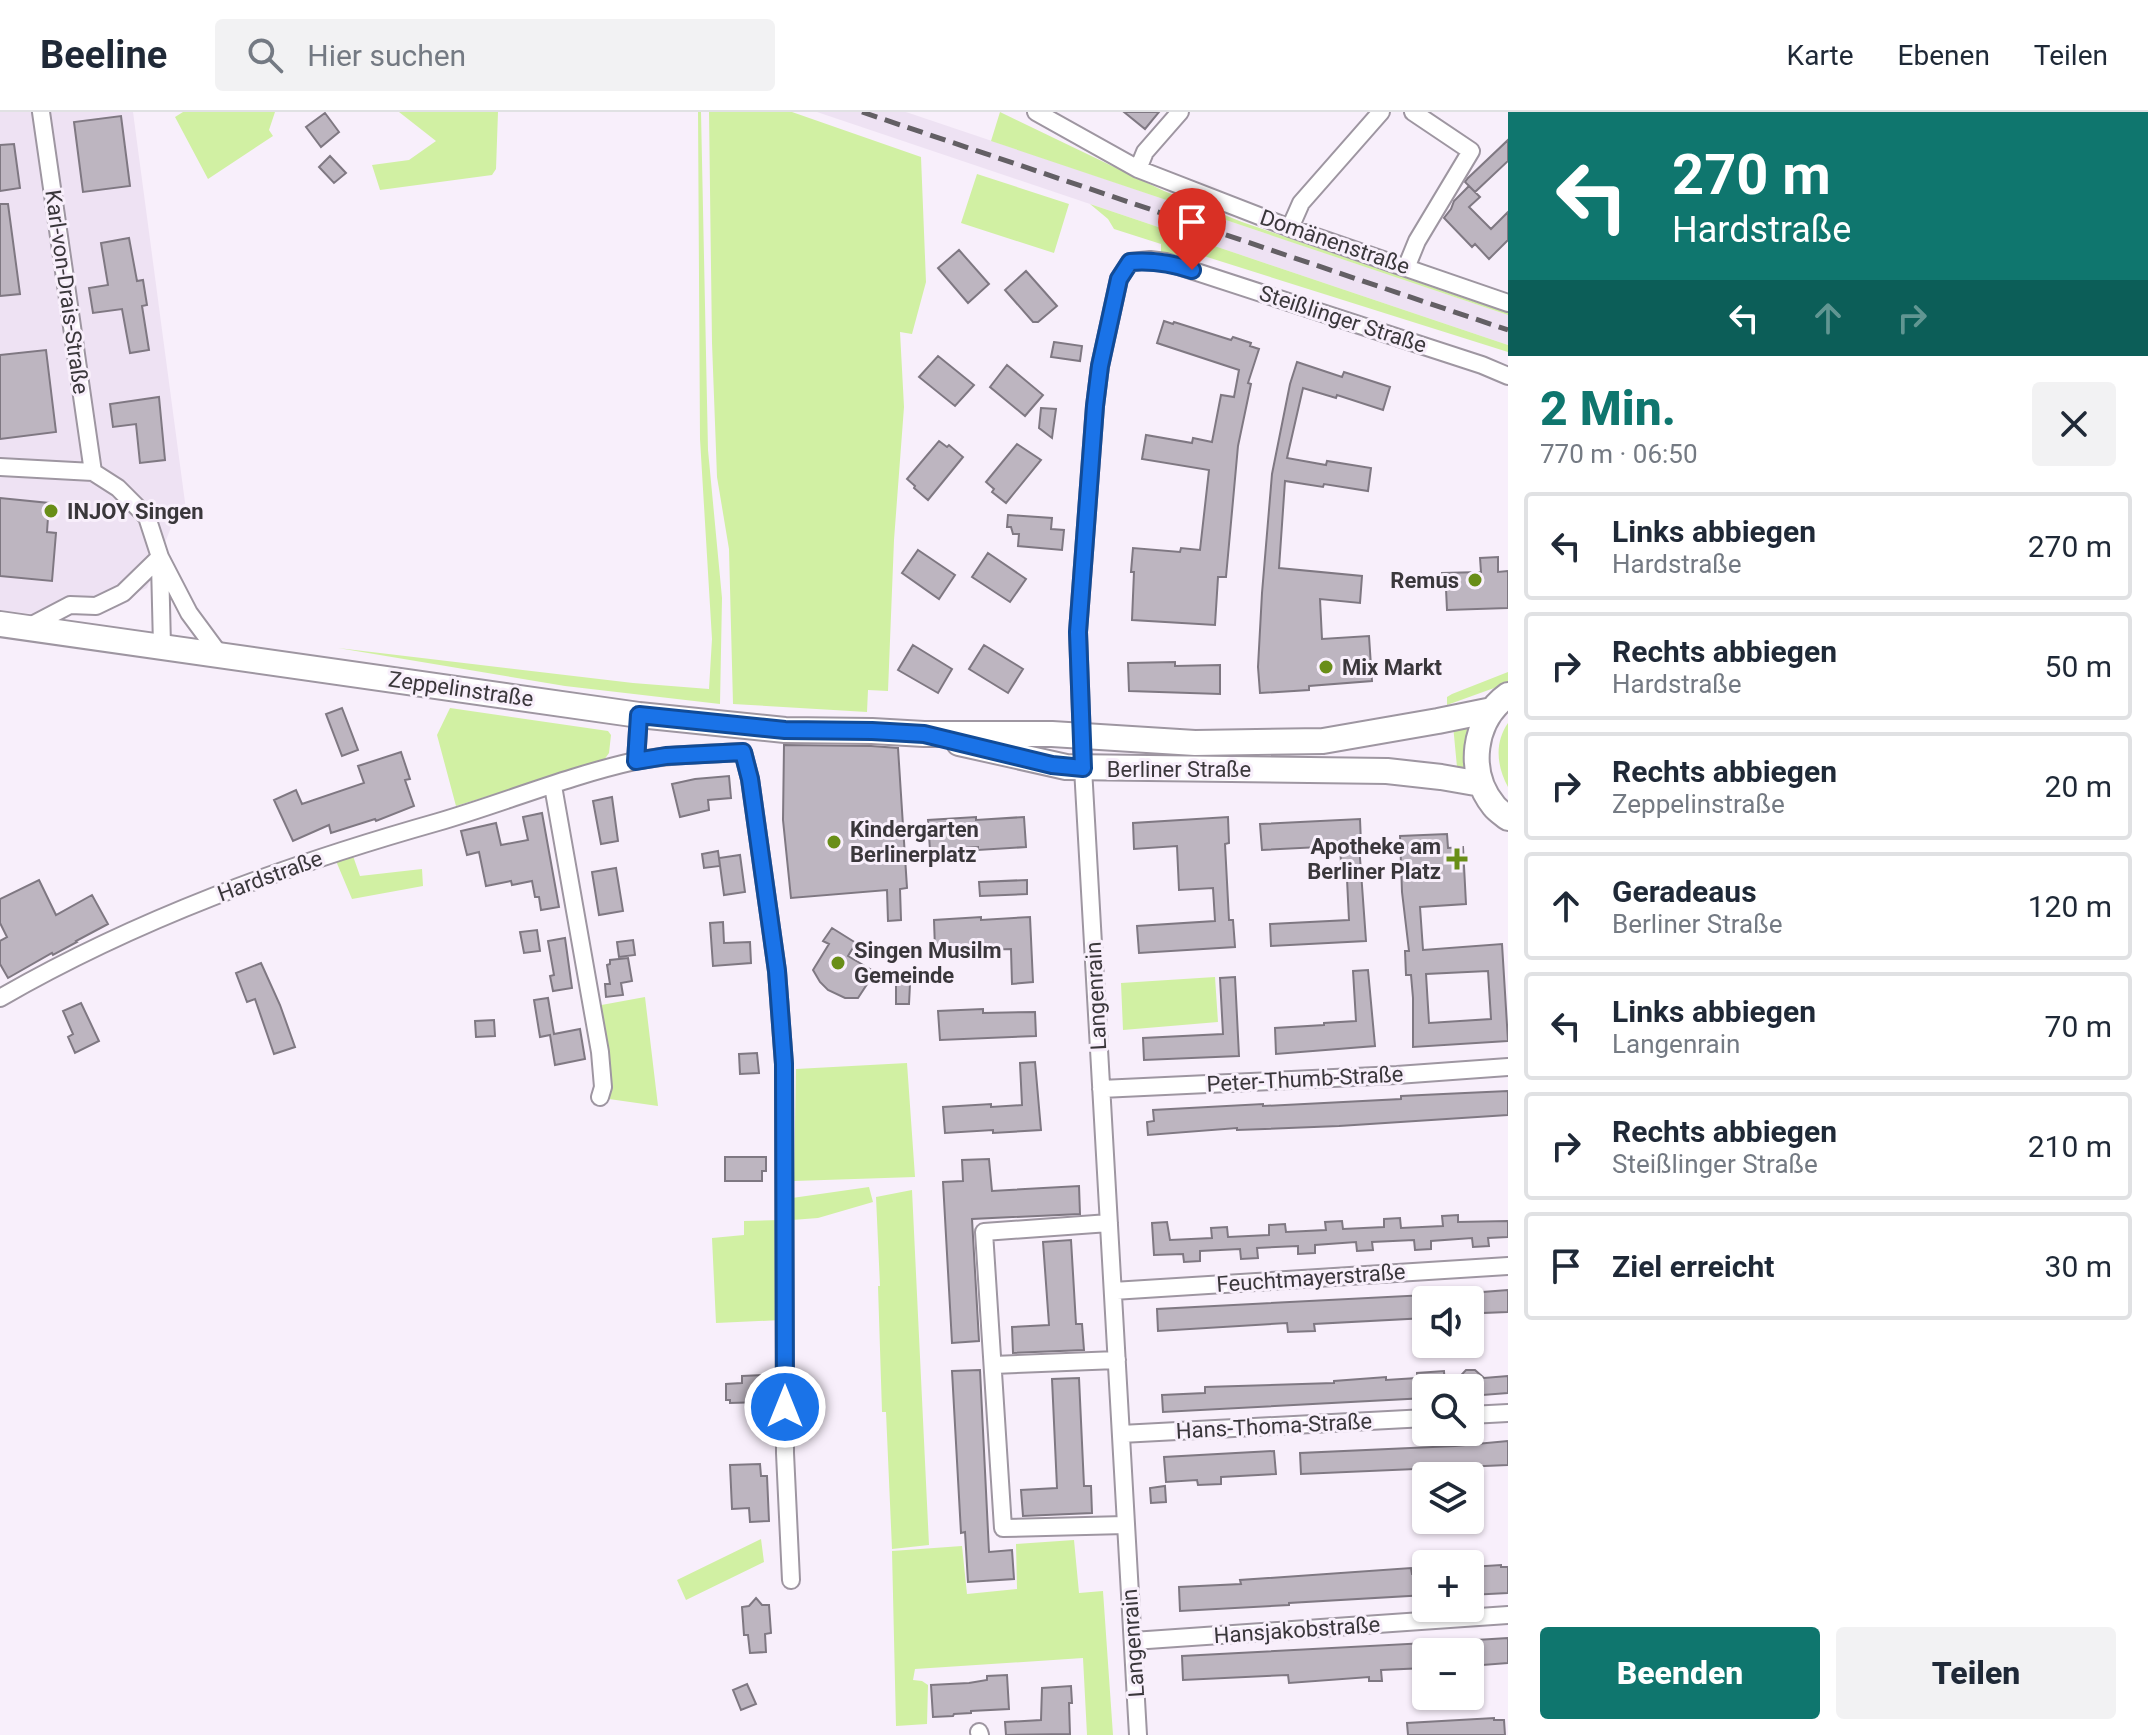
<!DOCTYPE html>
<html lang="de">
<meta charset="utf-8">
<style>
:root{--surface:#fff;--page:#f2f2f3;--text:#1f2937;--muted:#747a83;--line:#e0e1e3;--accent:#0f766e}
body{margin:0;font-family:Roboto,sans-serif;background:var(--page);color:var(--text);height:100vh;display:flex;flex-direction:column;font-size:30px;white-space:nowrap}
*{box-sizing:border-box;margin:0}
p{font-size:26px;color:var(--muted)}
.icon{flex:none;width:44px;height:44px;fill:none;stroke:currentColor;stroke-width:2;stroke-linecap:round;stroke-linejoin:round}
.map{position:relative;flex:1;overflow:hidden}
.details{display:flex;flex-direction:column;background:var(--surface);width:640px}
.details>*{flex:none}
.top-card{background:#0f766e;color:#fff;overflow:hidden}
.buttons{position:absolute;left:1412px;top:1174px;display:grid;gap:16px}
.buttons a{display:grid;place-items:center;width:72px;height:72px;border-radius:8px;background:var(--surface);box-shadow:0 2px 6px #0004;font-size:40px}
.pin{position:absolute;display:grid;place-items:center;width:68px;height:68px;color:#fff;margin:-82px -34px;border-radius:50% 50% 50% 0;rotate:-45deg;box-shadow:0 0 8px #0007}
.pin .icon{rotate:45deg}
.me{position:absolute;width:88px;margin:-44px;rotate:0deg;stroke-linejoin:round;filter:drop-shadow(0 0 6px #0008)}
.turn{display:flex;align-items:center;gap:28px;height:168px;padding:0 32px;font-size:36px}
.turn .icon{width:104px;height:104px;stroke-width:2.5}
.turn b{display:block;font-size:56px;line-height:68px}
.lanes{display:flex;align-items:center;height:76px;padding:0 32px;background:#0003;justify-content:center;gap:40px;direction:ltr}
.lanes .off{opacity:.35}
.round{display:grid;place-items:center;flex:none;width:84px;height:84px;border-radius:8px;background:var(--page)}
.summary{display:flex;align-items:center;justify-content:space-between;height:136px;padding:0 32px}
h1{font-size:48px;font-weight:800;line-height:60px;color:var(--accent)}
.cta{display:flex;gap:16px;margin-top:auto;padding:16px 32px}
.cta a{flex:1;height:92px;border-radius:8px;background:var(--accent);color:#fff;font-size:32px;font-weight:800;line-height:92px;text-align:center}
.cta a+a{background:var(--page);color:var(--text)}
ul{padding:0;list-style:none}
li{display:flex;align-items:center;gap:24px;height:108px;margin:0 16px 12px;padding:0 16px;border:4px solid var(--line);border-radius:8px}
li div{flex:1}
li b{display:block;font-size:30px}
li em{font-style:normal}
header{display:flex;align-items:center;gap:48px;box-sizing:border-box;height:112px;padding:0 40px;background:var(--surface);border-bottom:2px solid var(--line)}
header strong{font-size:38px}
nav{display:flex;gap:44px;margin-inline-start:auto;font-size:28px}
.search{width:560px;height:72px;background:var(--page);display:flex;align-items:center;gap:20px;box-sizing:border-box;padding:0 28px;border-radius:8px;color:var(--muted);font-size:30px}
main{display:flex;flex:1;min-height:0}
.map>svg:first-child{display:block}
</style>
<header>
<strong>Beeline</strong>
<div class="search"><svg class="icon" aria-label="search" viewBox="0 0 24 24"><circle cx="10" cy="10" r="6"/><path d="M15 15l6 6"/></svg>Hier suchen</div>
<nav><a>Karte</a><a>Ebenen</a><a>Teilen</a></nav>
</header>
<main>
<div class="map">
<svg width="1508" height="1623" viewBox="0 0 1508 1623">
<rect width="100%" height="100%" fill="#f8effb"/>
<!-- built -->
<path fill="#eee2f3" d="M0,0h133l53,398 -14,15 -25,63 -48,18 -67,8 -32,-4z
M817,0h89l602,203v30z"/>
<!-- green -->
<path fill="#d1f0a3" d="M183,0h92l-6,18 4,6 -65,43 -33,-62z
M399,0h99l-2,57 -4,6 -112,15 -8,-25 37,-5 27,-19z
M698,0h3l7,338 14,148 -2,106 -155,-18 -227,-38 295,35 76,6 3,-50 -12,-200z
M709,0h83l129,45 5,125 -14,52 -12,-2 4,75 -10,133 -6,151 -20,-1 -1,22 -134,-8 -4,-155 -12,-72 -5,-134z
M1000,0l164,79 78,31 266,91v2l-517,-174z
M977,62l92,30 -15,49 -93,-30z
M1090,92l418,141v7l-320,-101 -9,8 -18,-6v-9l-47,-15 -6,-10z
M1508,560v11l-61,22v-8l5,-3z
M450,596l158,23 3,4 -2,18 -5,7 -148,46 -19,-71z
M1478,607l-8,55 -13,-7 -4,-42z
M1508,611v64c-11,-20 -14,-44 0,-64z
M353,744l7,20 62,-7 1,17 -71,13 -16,-38z
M1215,865l3,45 -95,8 -2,-47z
M645,885l13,109 -49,-7 -13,-93z
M907,951l8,114 -121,4 2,-112z
M869,1075l4,15 -55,16 -26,2v-22z
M912,1078l17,355 -37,4 -6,-137h-4l-4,-126h2l-4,-89z
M780,1108l1,100 -65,3 -4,-85 32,-3v-14z
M761,1427l3,23 -78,38 -9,-20z
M1074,1428l5,53 24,-2 10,144h-26l-4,-77 -168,11 -2,11 9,1 6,4 -1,39 -31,2 -4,-175 70,-5 5,48 50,-5 -1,-45z"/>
<!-- building -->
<path fill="#bdb5c0" stroke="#7f7882" stroke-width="2" fill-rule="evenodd" d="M1124,0h35l-14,17z
M325,1l14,19 -18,15 -15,-20z
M121,4l9,70 -47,6 -9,-70z
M1508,28v21l-33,31 -10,-10 3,-4z
M14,32l6,44 -20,3v-46z
M330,44l16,17 -12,10 -15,-16z
M1469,74l11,11 -11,10 22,22 17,-17v28l-19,19 -14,-15 -3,3 -28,-29 7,-9 3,-8z
M0,92h8l12,90 -20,2z
M129,126l8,43 6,-1 4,25 -5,1 7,44 -19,3 -8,-44 -29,4 -4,-25 19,-3 -7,-42z
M959,138l30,34 -21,19 -30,-35z
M1026,159l31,35 -19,16h-5l-28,-32z
M1164,209l9,3 1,-2 57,18 2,-3 18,6 -1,3 9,3 -11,34 3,1 -13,62 -12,131h-8l-3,48 -83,-5 2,-48h-3l2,-24 47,4 1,-4 19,2 9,-80 -67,-11 4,-24 46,8 1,-5 19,4 9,-47 13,2 5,-27 -82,-27z
M1054,230l28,4 -2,15 -29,-4z
M46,238l10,82 -56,7v-84z
M938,244l36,29 -19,21 -36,-29z
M1297,250l45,15 2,-5 46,15 -7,23 -46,-15 -1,3 -33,-10 -16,70 39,7 1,-4 44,7 -3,23 -44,-7 -1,3 -38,-6 -6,87 83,8 -2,27 -40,-4 2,40 47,-3 3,45 -63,5v4l-49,3 -2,-26 4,-74 10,-119 18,-90z
M1007,253l36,30 -18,21 -35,-29z
M159,285l6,63 -25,3 -4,-39 -23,3 -3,-23z
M1041,296l15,1 -4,29 -13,-10z
M939,329l8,6 2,-2 14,12 -35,43 -14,-12 1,-2 -8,-7z
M1017,332l24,16 -35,43 -14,-11 2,-3 -8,-7z
M0,386l49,5 -2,29 9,1 -4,48 -52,-5z
M1008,403l44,3 -1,11 13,1 -2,20 -44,-4 1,-12h-6l-2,-7h-4z
M918,438l37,25 -16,24 -37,-26z
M988,441l38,26 -16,23 -38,-25z
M1498,445v15l10,-1v37l-61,2 -1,-21h-3l-1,-16 39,-1 -1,-14z
M913,533l39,24 -14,24 -40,-23z
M984,533l39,24 -15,24 -39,-24z
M1175,550v4l45,-1v29l-91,-3 -1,-28z
M342,596l16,42 -16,6 -16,-42z
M784,633l87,1 27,2 9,140 -7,1 1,31 -13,1 -1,-31 -96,8 -8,-78z
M401,640l9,27 -5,1 9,26 -38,15 -1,-2 -44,14 -2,-8 -36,16 -19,-41 22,-10 6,14 62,-21 -6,-17z
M729,664l2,22 -23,2 1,10 -29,7 -8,-33 23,-5z
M612,685l6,44 -17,3 -8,-43z
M542,701l17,94 -18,3 -2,-13h-4l-3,-16 -20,4 -1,-4 -25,5 -7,-34 -12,3 -6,-24 35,-8 5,22 27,-5 -5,-23z
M976,705v3l48,-3 2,30 -48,3v-3l-48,3 -2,-30z
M1228,705l1,26 -4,1 4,76h4l2,27 -96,6 -2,-27 78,-5 -2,-33 -34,2 -2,-44 -43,3 -1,-26z
M1360,707l1,25h-2l7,97 -95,5 -1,-22 79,-4 -2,-41h-5l-2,-33 -78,4 -2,-26z
M1447,722l1,14 15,-1 3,57 -46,3 3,43 79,-6 6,97 -95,6v-49l-2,-23h-5l-1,-24h4l-7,-59 -2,-56zM1488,859l3,48 -62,4 -3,-49z
M718,739l2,15 -16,2 -2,-14z
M740,743l5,37 -21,3 -5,-37z
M616,756l7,43 -24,4 -7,-43z
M39,768l17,35 36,-20 16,29 -32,17 1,1 -24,13 -1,-2 -44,25 -8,-14v-23l7,-4 -7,-14v-24z
M1027,768v14l-47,2 -1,-14z
M981,805v3l49,-3 3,65 -21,2 -1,-35 -29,1v-3l-47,2 -1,-29z
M723,810l1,21 26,-1 1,21 -38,3 -3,-43z
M832,816l24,15 -8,13 27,16 -17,26h-13l-17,-8 -8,-8 -7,-12 16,-26 -6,-3z
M537,818l3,21 -16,2 -4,-21z
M565,826l7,50 -19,3 -3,-15 4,-1 -6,-34z
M633,828l2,15 -16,2 -2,-15z
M628,846l4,23 -11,2 2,12 -17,2 -1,-13h5l-3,-19 3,-1v-4z
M261,851l19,42 15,42 -21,7 -19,-55 -8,3 -11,-29z
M1368,858l7,76 -99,8 -1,-26 49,-3v-2l32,-2 -3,-50z
M1235,865l4,79 -95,4 -1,-22 80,-4 -3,-56z
M896,872h14l-1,20h-13z
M548,886l6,36 26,-5 5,30 -30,6 -5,-30 -10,2 -6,-37z
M81,891l18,38 -24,12 -7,-16 5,-3 -10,-23z
M983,897v4l52,-1 1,24 -96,4 -2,-29z
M494,908l1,16 -19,1 -1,-16z
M757,941l2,20 -19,1 -1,-20z
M1035,950l6,68 -48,3v-3l-48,3 -2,-26 48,-3v3l31,-2 -2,-42z
M1508,979v24l-169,11 -102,4v-2l-89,7 -1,-13 7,-1 -1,-11 110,-6v2l61,-3 77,-4v-3z
M725,1045h41v14h-4v10h-37z
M989,1047l3,32 87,-5 1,28 -108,5 7,122 -27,2 -9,-161 20,-1 -1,-21z
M1458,1103v7l50,-1v16l-20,1 1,8 -16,1 -1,-9 -41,3v8l-16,1 -1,-10 -42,2 1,8 -16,1 -1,-9 -41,3v8l-17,1v-8l-41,2 1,10 -17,1 -1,-10 -40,2v10l-16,1 -1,-8 -29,1 -2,-32 15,-1 3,18 42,-2 -1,-10 16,-1 1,10 41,-2v-10l16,-1 1,8 40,-2 -1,-8 17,-1 1,8 41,-2v-8l16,-1 1,10 42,-2 -1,-10z
M1071,1128l5,84h6l2,26 -71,3 -1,-26 37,-2 -6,-83z
M1508,1178v22l-25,1v3l-13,1v-24z
M1426,1183v23l-112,6 1,7 -27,1 -1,-9 -129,8 -1,-22z
M980,1258l9,182 23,-2 2,29 -46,3 -3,-50 -4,1 -9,-162z
M1466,1258h9l9,8 24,-2v17l-38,3v-8h-21z
M1444,1259l1,17h-19v10l-263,14 -1,-17 43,-2v-6l129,-4v-2l52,-4v3l31,-2v-5z
M766,1263l1,27 -37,1v-3h-4v-16l16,-1v-7z
M1079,1266l5,108h7l1,27 -69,3 -2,-26 36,-2 -5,-109z
M1508,1329v24l-207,9 -1,-21 155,-7z
M1274,1339l2,23 -55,3v7l-23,1 -1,-5 -31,2 -2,-25z
M760,1352l1,12h6l2,45 -19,1 -1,-14 -17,1 -2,-44z
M1165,1374l1,16 -15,1 -1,-15z
M1501,1453v2h7v26l-38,2v-28z
M1411,1456l1,6 14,-1v22l-137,8v2l-109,6 -1,-24 62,-3 -1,-4z
M756,1486l6,7h7l2,28 -6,1 1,18 -16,1 -2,-18h-4l-2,-28 7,-1z
M1508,1526v25l-38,3v-14h-25l-1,-10z
M1426,1531v25l-45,2 1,11h-13v-4l-80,6 -1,-8 -105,5 -1,-24z
M1007,1563l2,34 -38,2v2l-17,1 -1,2 -20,1 -2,-32 38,-2 18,-3v-4z
M747,1572l9,20 -15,6 -8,-20z
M1071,1574l1,17h-3l1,31 -64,1 -1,-13 36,-2 1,-32z
M1494,1606v2h10l1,15h-97l-1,-12z"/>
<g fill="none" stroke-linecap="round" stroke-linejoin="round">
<!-- street casing -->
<g stroke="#9e96a1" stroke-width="20">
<path id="street" d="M41,0l52,360
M1036,0l102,57 152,59 218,75
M1138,57l7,-17 35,-40
M1290,116l11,-25 80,-91
M1406,156l11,-27 54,-90 -58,-39
M0,355l93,5 25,16 29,29 13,40 29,56 31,42
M160,451l2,83
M28,515l42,-22 26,1 27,-13 37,-36
M636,649l3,-46
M553,674l47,266 3,35 -3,10
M0,886c137,-79 286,-133 438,-176 65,-19 130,-46 197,-61 35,-7 72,-7 108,-9l7,27 27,192 7,93 1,389 6,127
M1101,977l296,-14 111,-8
M1109,1111l-125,9 19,296 122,-3
M1113,1179l395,-25
M993,1253l124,-5
M1470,1303l38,-2
M1121,1322l305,-16
M1133,1529l375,-26
M979,1620l1,3
M1138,1623l-55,-967 -5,-136 17,-226 5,-40 19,-87 11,-17 20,-2 16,2 316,103 26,11"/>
</g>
<!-- secondary casing -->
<g stroke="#9e96a1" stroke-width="28">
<path id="secondary" d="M0,512l639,91 146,15 87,1 52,3h128l143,9 128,-2 115,-20 54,-11
M1508,583c-35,25 -42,77 -14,111 3,4 9,8 14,12
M959,631l107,24 321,4 54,6 40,7"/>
</g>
<!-- street -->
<use href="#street" stroke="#fff" stroke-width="16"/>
<!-- secondary -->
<use href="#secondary" stroke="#fff" stroke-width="24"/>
<!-- rail -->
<path stroke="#635f64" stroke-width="5" stroke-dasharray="16 8" stroke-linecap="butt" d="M862,0l646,218"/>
</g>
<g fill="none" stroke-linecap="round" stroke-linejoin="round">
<!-- route casing -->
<g stroke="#114b97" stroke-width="20">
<path id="route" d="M785,1295l-1,-343 -7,-93 -27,-192 -7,-27 -77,4 -30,5 3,-46 146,15 87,1 52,3 128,31 31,3 -5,-136 17,-226 5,-40 19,-87 11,-17c23,-2 41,1 62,8"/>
</g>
<!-- route -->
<use href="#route" stroke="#1a73e8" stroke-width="14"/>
</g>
<!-- markers -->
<g fill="#698e18" stroke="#f8effb" stroke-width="3">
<circle cx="51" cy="399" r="8"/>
<circle cx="1475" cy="468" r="8"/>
<circle cx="1326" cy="555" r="8"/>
<circle cx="834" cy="730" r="8"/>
<path d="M1453 735h8v8h8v8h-8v8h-8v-8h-8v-8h8z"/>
<circle cx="838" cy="851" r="8"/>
</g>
<g text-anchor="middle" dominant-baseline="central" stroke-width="6" stroke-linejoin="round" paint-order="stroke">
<!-- street labels -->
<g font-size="22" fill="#3a373b" stroke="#f8effb">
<text transform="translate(1335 130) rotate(19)">Domänenstraße</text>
<text transform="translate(67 180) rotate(82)">Karl-von-Drais-Straße</text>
<text transform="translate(1343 207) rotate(18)">Steißlinger Straße</text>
<text transform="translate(461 577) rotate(8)">Zeppelinstraße</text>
<text x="1179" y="657">Berliner Straße</text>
<text transform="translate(270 764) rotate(-20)">Hardstraße</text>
<text transform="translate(1096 884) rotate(-93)">Langenrain</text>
<text transform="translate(1305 967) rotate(-3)">Peter-Thumb-Straße</text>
<text transform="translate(1311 1166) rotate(-4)">Feuchtmayerstraße</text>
<text transform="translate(1274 1314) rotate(-3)">Hans-Thoma-Straße</text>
<text transform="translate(1297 1518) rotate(-4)">Hansjakobstraße</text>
<text transform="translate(1133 1531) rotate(-94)">Langenrain</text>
</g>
<!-- poi labels -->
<g font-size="22" font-weight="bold" fill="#3a373b" stroke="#f8effb" text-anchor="start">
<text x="67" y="399">INJOY Singen</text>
<text x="1459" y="468" text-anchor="end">Remus</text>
<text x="1342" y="555">Mix Markt</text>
<text x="850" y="717">Kindergarten<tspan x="850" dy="25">Berlinerplatz</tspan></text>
<text x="1441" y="734" text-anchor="end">Apotheke am<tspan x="1441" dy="25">Berliner Platz</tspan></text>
<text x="854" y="838">Singen Musilm<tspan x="854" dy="25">Gemeinde</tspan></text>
</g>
</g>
</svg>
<div class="buttons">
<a><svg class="icon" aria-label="sound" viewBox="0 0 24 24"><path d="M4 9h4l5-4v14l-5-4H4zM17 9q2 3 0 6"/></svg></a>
<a><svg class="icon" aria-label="search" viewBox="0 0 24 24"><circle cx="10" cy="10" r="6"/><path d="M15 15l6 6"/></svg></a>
<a><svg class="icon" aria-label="layers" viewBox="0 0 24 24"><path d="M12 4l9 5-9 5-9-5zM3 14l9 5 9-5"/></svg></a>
<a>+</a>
<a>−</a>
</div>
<div class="pin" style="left:1192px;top:158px;background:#d93025"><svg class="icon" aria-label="arrive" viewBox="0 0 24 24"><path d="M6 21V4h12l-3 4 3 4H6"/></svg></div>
<svg class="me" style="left:785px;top:1295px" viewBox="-20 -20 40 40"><circle r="17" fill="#1a73e8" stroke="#fff" stroke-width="3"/><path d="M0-11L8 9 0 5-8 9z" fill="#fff"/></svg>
</div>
<section class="details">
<div class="top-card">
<div class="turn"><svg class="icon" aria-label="left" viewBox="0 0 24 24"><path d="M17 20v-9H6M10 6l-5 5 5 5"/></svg><div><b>270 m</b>Hardstraße</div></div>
<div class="lanes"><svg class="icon" aria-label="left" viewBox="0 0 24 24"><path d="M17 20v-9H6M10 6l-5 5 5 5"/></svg><svg class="icon off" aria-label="ahead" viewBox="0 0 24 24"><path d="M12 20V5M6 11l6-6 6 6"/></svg><svg class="icon off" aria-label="right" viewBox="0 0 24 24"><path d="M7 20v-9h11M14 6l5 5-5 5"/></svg></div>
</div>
<div class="summary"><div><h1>2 Min.</h1><p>770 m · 06:50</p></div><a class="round"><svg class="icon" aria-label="close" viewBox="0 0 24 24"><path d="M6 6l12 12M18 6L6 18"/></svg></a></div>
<ul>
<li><svg class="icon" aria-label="left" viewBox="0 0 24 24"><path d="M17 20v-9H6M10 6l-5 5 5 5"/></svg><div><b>Links abbiegen</b><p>Hardstraße</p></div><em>270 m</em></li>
<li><svg class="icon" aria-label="right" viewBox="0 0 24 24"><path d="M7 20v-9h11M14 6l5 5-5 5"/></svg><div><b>Rechts abbiegen</b><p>Hardstraße</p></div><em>50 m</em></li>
<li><svg class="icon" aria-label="right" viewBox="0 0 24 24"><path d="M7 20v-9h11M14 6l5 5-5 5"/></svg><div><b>Rechts abbiegen</b><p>Zeppelinstraße</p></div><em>20 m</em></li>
<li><svg class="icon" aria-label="ahead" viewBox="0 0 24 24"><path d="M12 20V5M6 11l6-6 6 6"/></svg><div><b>Geradeaus</b><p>Berliner Straße</p></div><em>120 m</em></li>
<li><svg class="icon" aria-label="left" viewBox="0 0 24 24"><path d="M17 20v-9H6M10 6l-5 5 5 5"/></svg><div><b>Links abbiegen</b><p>Langenrain</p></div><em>70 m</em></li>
<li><svg class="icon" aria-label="right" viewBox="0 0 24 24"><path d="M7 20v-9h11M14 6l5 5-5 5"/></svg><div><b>Rechts abbiegen</b><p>Steißlinger Straße</p></div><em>210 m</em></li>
<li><svg class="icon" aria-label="arrive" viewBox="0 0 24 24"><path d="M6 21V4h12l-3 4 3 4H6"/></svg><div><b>Ziel erreicht</b></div><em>30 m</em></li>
</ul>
<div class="cta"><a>Beenden</a><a>Teilen</a></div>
</section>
</main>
